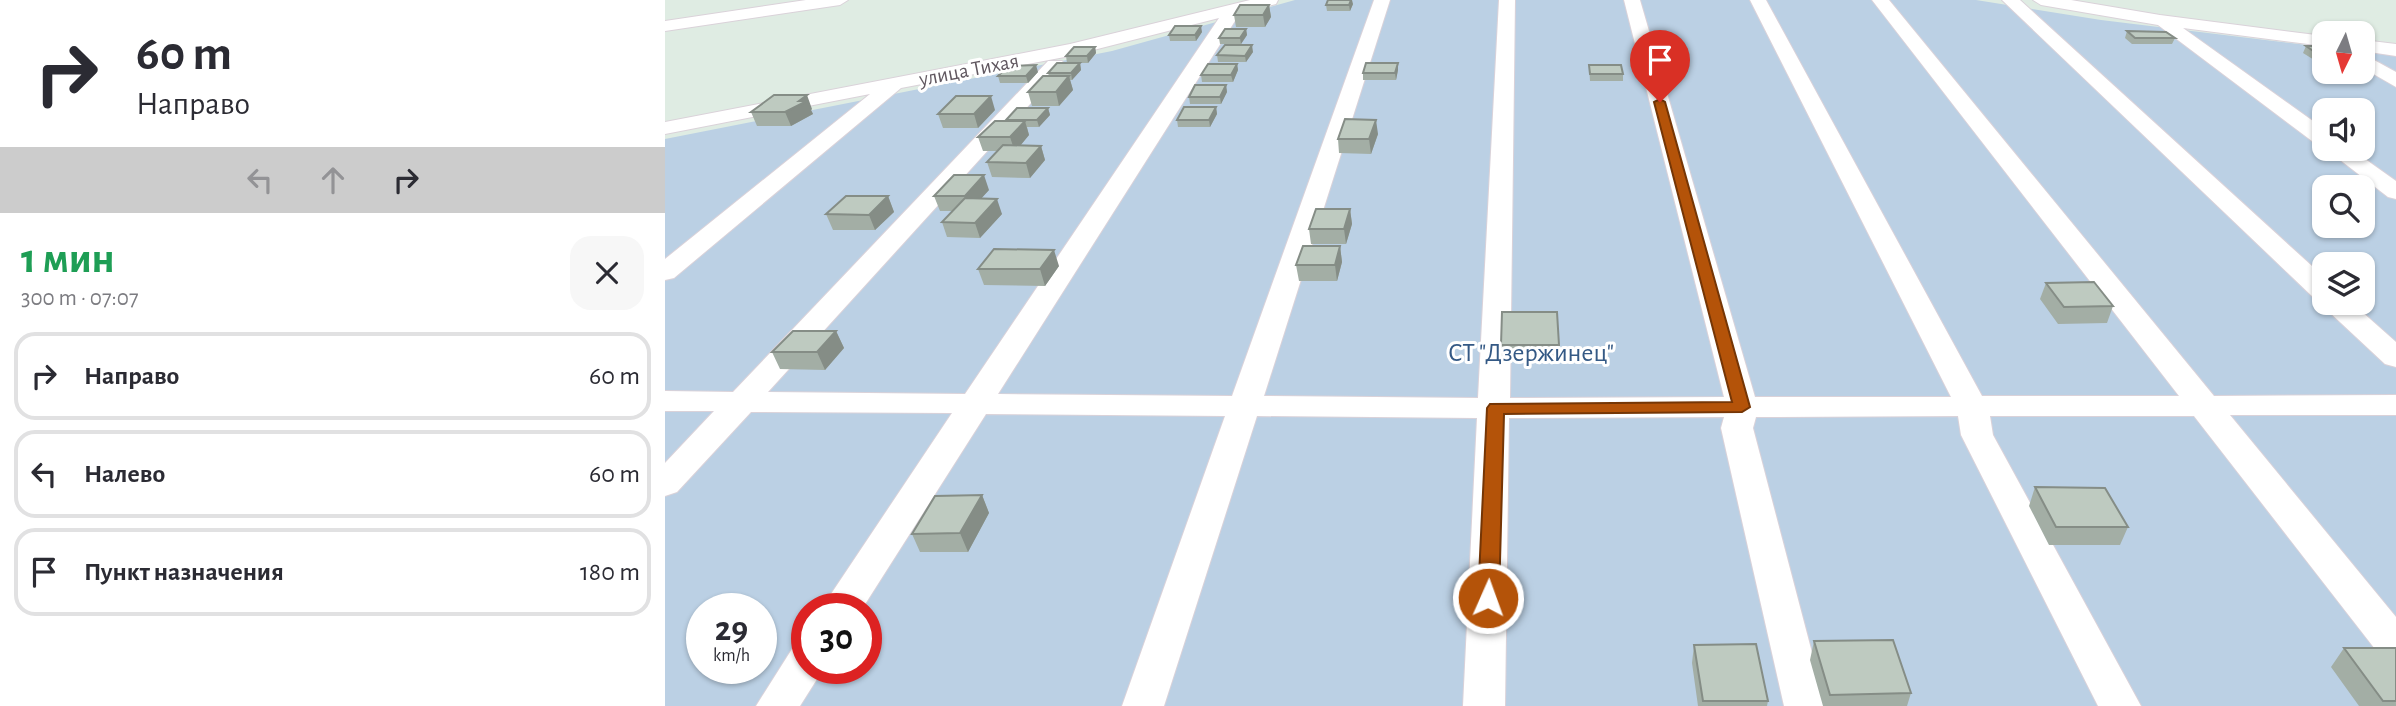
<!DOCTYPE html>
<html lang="ru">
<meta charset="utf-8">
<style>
:root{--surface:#fff;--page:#f7f7f7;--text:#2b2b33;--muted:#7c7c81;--line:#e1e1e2}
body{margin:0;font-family:"Alegreya Sans",sans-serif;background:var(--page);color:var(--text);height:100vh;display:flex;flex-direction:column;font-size:26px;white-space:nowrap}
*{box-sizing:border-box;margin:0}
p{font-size:23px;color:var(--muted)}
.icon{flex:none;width:38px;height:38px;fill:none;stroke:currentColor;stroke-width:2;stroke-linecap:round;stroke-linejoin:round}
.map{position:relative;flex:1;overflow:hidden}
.drawer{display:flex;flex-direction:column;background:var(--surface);width:665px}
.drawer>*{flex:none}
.top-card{background:#fff;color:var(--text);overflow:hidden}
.needle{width:46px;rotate:185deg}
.controls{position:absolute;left:1647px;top:21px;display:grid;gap:14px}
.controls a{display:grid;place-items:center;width:63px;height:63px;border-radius:14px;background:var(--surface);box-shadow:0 2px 5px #0004;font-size:35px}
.speed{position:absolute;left:21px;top:593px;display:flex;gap:14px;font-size:35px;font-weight:700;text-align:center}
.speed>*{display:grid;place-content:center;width:91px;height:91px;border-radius:50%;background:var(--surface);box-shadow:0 2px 5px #0004;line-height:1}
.speed small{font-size:18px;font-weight:400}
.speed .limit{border:10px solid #d22;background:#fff;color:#111}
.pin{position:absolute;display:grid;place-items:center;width:60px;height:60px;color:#fff;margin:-72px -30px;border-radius:50% 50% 50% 0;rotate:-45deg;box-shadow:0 0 7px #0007}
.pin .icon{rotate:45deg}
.me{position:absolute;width:77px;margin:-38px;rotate:2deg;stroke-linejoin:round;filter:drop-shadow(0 0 5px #0008)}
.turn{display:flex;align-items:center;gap:24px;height:147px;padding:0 21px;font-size:32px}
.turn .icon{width:91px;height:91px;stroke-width:2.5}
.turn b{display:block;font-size:49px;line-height:60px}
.lanes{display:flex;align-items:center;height:66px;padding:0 21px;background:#0003;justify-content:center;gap:35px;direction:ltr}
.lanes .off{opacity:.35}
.round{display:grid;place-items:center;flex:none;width:74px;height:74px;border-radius:21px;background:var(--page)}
.summary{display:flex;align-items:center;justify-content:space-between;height:119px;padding:0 21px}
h1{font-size:42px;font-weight:600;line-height:52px;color:#1e9e55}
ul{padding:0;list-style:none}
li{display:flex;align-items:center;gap:21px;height:88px;margin:0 14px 10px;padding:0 7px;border:4px solid var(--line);border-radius:21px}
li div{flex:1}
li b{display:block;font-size:26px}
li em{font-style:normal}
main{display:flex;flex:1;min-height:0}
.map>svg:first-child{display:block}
</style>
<main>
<section class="drawer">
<div class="top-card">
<div class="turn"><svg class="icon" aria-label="right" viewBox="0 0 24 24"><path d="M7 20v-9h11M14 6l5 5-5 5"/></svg><div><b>60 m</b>Направо</div></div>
<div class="lanes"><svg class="icon off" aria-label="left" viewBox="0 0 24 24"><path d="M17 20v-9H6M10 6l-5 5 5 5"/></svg><svg class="icon off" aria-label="ahead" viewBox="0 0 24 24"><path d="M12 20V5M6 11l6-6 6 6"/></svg><svg class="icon" aria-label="right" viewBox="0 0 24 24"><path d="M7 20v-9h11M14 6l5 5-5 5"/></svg></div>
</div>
<div class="summary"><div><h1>1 мин</h1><p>300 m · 07:07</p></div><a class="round"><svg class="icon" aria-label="close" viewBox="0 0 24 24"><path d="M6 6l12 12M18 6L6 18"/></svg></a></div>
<ul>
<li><svg class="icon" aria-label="right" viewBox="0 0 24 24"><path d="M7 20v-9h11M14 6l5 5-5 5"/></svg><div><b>Направо</b></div><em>60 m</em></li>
<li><svg class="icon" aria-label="left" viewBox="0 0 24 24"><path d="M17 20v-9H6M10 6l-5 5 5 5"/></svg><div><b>Налево</b></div><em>60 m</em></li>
<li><svg class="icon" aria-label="arrive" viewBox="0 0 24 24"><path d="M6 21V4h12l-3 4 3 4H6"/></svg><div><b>Пункт назначения</b></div><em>180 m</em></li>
</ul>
</section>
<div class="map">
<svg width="1731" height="706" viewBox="0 0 1731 706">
<rect width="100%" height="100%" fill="#dfece3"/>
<!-- green -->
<path fill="#bbd0e4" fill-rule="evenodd" d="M630,0h681l125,20 223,27v25h39v-21l33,4v651h-1731v-567l447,-88zM1659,110h39v39h-39zM1659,187h39v39h-39zM1659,264h39v39h-39zM37,609h59v59h-59zM142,609h59v59h-59z"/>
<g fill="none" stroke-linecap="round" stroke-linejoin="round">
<!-- minor casing -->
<g stroke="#dad2d9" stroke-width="2">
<path id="minor" d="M141,0h42l-8,5 -175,26v-10z
M585,0h28l-2,4 -36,9 -242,381 234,2 142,-396h16l-126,396 214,2 21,-398h16l-5,398 214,-1 -100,-397h16l115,397h196l-201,-397h16l216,396h197l-307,-396h17l325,396 182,-1v20h-166l166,202v45l-14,-4 -188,-242h-204l3,19 148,271h-43l-137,-271 -3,-19 -202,1 -3,11 73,278h-42l-63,-278 3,-11 -215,1 -4,288h-42l14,-288 -220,-2 -93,290h-42l103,-290 -239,-2 -124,195h-41l131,-196 -201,-1 -74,80 -12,4v-33l49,-52h-49v-20l68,1 315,-331h14l3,4 -3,4 -294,323 197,2 254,-376 -149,38 -169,32 -227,190 -9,2v-21l205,-165 -205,40v-12l405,-78z
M1337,0h18l304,277v26h28l44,39v25l-11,-3 -59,-55 -4,-6 2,-3 -10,-2z
M1368,0h38l89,15 164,21v10l-141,-18 141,101v17l-8,-2 -158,-119 -117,-20z
M1698,40l33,4v12l-33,-5z
M1698,54l33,18v15l-33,-19z
M1661,149h25l45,32v18l-8,-2z
M142,644v24h17l-24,38h-44l36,-57z"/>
</g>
<!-- minor -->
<use href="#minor" fill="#fff" fill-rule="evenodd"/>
</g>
<!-- wall -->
<path fill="#a3aea5" d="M688,4l-3,7h-23l-1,-6z
M604,5l2,12 -6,10h-29l-2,-12z
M581,29l1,6 -6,9h-21l-1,-6z
M1462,31l48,7 -3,6h-40l-7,-6z
M537,32l-6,9h-26l-1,-6z
M1641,46h18v17h-5l-16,-10z
M430,47l1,6 -8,10h-21l-1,-7z
M588,52l-7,10h-28l-1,-7z
M415,63l1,7 -9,10h-2l3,10 -14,16h-27l-4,-14 21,-16 -1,-3z
M733,63v7l-2,10h-33v-7z
M572,64l1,6 -5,12h-31l-1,-7z
M924,65l34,9v7h-33z
M373,72l-10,11h-28l-2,-7z
M561,85l1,7 -6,12h-31l-1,-7z
M551,107l1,7 -7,13h-32l-1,-7z
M383,108l2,7 -11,12h-12l2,8 -9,11h21l4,14 -15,18 -38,-1 -5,-15 10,-11h-14l-5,-14 28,-16z
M147,109l-1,1 2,4 -22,12h-34l-6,-14z
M330,110l-17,18h-35l-5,-14z
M713,134l-7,20 -32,-1 -1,-14z
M324,190l-8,8 21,16 -22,24 -33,-1 -5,-15 11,-11h-13l-6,-15z
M223,196l6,16 -19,18h-42l-7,-16z
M685,209l2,15 -6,20h-35l-2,-15z
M675,246l2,16 -5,19h-38l-3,-16z
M394,266l-14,20 -61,-1 -6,-16z
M1381,283l67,23 -6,17 -49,1 -18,-25z
M171,331l8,17 -19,22 -45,-1 -8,-17z
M836,345h58l-1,17h-56z
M1370,487l93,40 -8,18h-71l-20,-39z
M317,495l7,18 -21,39h-48l-8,-18z
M1149,641l97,52 -4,13h-84l-13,-46z
M1029,645l74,56 -1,5h-69l-6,-43z
M1679,648h52v58h-37l-28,-39z"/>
<!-- shaded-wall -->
<path fill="#858d86" d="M686,0h1l1,4 -3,7 -1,-6z
M604,5l2,12 -6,10 -2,-12z
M536,26l1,6 -6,9 -1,-6z
M581,29l1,6 -6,9 -1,-6z
M587,45l1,7 -7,10 -1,-6z
M430,47l1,6 -8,10 -1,-7z
M415,63l1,7 -9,10 -1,-7z
M733,63v7l-2,10 -1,-7z
M572,64l1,6 -5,12 -2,-7z
M371,65l2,7 -10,11 -2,-7z
M404,76l4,14 -14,16 -3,-14z
M561,85l1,7 -6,12 -1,-7z
M142,95l5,14 -1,1 2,4 -22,12 -6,-14z
M326,96l4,14 -17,18 -4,-14z
M551,107l1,7 -7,13 -1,-7z
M383,108l2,7 -11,12 -2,-7z
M711,120l2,14 -7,20 -2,-15z
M360,121l4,14 -14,17 -5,-15z
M376,146l4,14 -15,18 -4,-15z
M319,175l5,15 -19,21 -5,-15z
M223,196l6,16 -19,18 -6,-15z
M332,199l5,15 -22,24 -5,-15z
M685,209l2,15 -6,20 -2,-15z
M675,246l2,16 -5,19 -2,-16z
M389,250l5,16 -14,20 -5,-17z
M171,331l8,17 -19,22 -8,-18z
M317,495l7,18 -21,39 -8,-19z"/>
<!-- building -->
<path fill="#becac0" stroke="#858d86" stroke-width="2" d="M663,0h23l-2,5h-23z
M575,5h29l-6,10h-29z
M510,26h26l-6,9h-26z
M560,29h21l-6,9h-21z
M1462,31l39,1 9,6h-40z
M560,45h27l-7,11 -28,-1z
M1641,46h18v11h-2z
M409,47h21l-8,9h-21z
M392,63h23l-9,10h-23z
M701,63h32l-3,10h-32z
M543,64h29l-6,11h-30z
M371,65l-10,11h-28l10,-10z
M924,65h32l2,9h-33z
M378,76h26l-13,16h-28z
M530,85h31l-6,12h-31z
M109,95h33l-8,6h8l-22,11h-34z
M291,96h35l-17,18h-36z
M519,107h32l-7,13h-32z
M352,108h31l-11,12h-31z
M680,119l31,1 -7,19h-31z
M330,121h30l-15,16h-32z
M338,145l38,1 -15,17 -39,-1z
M289,175h30l-19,21h-31z
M181,196h42l-19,19 -43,-1z
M300,198l32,1 -22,24 -33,-1z
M651,209h34l-6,20h-35z
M638,246h37l-5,19h-39z
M329,249l60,1 -14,19h-62z
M1429,282l19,24 -49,1 -18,-24z
M837,312h55l2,33h-58z
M128,331h43l-19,21h-45z
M1370,487l70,1 23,39h-72z
M317,495l-22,38 -48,1 23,-38z
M1228,640l18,53 -81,2 -16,-54z
M1091,644l12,57h-65l-9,-56z
M1679,648h52v53h-13z"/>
<!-- route -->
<path fill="#b45309" stroke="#753606" stroke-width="2" d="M995,99l5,3 85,305 -8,5 -238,2 -5,184 -3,5 -8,3 -7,-3 -3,-5 9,-190 3,-4 242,-2 -78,-300z"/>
<g text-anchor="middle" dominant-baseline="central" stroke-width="6" stroke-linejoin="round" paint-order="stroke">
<!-- far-street labels -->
<g font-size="21" fill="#615860" stroke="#fff">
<text transform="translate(304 70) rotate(-11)">улица Тихая</text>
</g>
<!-- park labels -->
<g font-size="26" fill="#345985" stroke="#fff">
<text x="866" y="353">СТ "Дзержинец"</text>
</g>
</g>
</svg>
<div class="controls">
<a><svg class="needle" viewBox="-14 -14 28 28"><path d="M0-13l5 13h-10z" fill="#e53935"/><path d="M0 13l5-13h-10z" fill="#7c7c81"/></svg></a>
<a><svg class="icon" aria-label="sound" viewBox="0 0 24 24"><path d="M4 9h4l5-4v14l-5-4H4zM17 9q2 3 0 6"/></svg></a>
<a><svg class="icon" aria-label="search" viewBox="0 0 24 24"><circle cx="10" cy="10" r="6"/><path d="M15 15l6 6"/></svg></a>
<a><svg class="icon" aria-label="layers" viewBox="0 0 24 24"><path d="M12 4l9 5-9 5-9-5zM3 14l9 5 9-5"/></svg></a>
</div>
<div class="speed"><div>29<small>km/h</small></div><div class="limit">30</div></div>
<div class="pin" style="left:995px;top:102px;background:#d93025"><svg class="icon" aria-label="arrive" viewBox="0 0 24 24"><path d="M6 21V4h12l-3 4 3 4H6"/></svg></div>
<svg class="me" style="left:823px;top:598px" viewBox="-20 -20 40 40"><circle r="17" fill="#b45309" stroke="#fff" stroke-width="3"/><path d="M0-11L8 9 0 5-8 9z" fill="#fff"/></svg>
</div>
</main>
